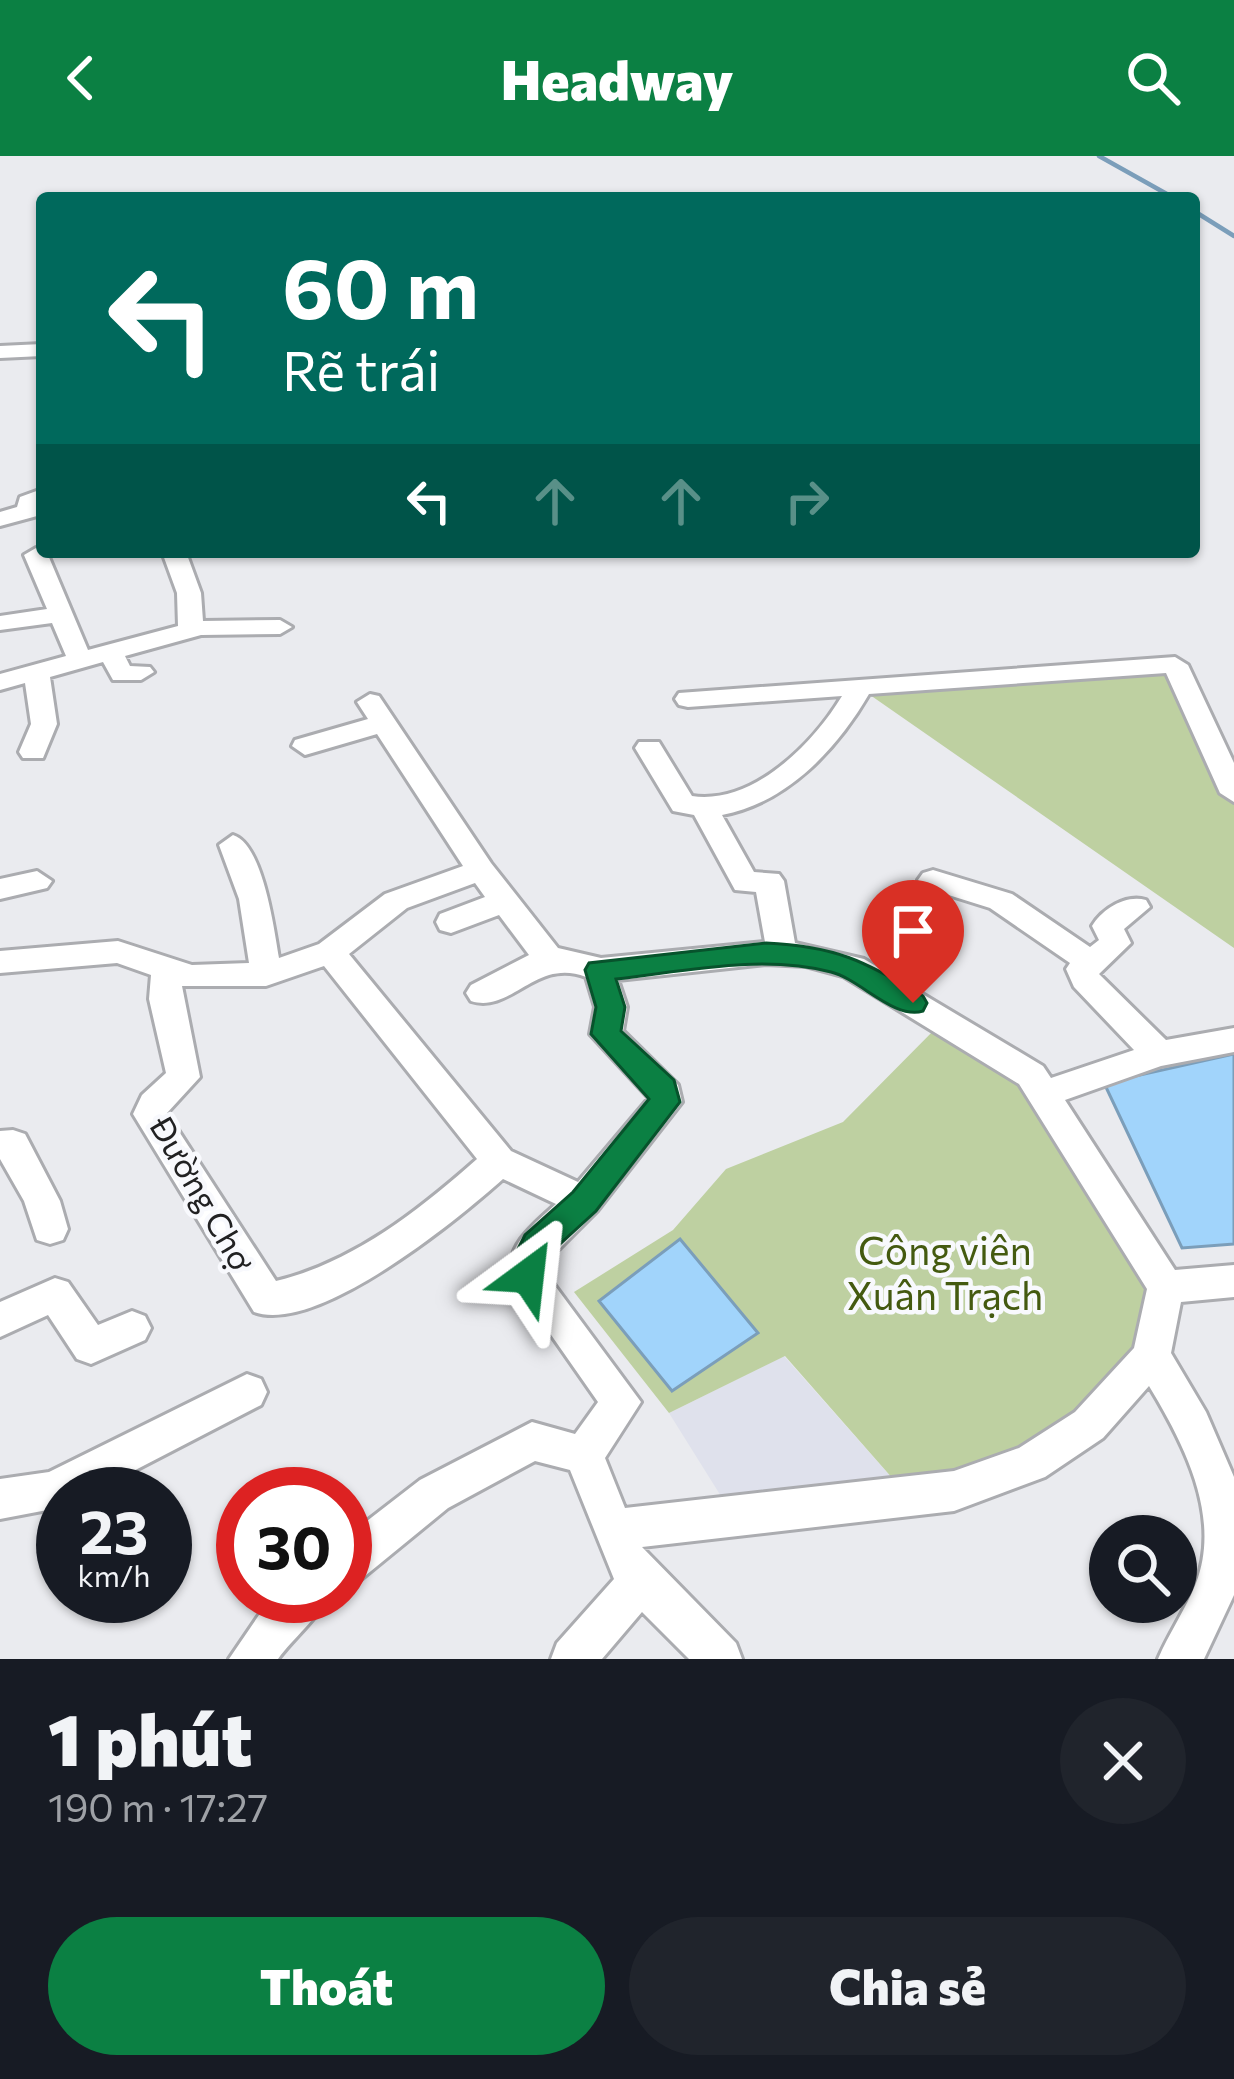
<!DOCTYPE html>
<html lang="vi">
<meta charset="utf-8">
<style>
:root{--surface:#171b24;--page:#20242c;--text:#f1f3f6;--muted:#9ea1a6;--accent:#0b8043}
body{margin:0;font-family:Commissioner,sans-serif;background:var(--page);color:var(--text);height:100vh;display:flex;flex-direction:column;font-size:45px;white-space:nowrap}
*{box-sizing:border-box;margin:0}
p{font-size:39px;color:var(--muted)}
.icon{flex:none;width:66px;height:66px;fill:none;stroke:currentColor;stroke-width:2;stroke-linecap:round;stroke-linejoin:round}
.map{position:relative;height:1503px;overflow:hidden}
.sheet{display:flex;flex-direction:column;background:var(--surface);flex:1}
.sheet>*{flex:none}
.top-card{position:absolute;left:36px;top:36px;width:1164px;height:366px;border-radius:12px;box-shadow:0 3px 9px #0004;background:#00695c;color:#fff;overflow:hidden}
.fabs{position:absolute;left:1089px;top:1359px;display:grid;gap:24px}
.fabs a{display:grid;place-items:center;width:108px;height:108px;border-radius:50%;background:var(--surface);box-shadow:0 3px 9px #0004;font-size:60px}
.speed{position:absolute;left:36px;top:1311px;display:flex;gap:24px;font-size:60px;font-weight:700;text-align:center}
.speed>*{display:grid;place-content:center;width:156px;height:156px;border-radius:50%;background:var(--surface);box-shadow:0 3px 9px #0004;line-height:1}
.speed small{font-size:30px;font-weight:400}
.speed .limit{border:18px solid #d22;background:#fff;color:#111}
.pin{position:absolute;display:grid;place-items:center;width:102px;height:102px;color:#fff;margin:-123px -51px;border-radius:50% 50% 50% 0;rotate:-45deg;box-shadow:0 0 12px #0007}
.pin .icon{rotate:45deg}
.me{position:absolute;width:132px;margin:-66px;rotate:30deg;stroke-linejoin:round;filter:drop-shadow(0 0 9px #0008)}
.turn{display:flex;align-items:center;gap:42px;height:252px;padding:0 48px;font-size:54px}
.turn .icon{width:156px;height:156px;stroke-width:2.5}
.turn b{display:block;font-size:84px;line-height:102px}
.lanes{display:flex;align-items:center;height:114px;padding:0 48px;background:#0003;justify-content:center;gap:60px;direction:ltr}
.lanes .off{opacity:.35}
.round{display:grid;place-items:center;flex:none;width:126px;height:126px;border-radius:63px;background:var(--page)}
.overview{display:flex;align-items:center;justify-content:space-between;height:204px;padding:0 48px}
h1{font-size:72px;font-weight:800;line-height:90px}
.button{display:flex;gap:24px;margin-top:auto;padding:24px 48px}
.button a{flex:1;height:138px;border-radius:72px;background:var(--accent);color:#fff;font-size:48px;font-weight:800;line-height:138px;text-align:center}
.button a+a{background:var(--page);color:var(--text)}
header{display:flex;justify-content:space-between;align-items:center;height:156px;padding:0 48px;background:var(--accent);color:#fff;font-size:54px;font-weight:800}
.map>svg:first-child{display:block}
</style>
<header><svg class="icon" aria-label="back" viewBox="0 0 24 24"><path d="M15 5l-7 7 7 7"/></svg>Headway<svg class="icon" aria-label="search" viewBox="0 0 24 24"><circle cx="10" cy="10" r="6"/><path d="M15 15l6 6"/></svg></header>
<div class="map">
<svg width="1234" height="1503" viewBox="0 0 1234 1503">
<rect width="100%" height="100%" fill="#eaebef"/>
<!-- built -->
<path fill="#dfe1ec" d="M784,1200l124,140 -184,5 -55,-88z"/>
<!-- green -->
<path fill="#bed0a1" d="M1175,509l59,127v156l-374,-260z
M943,865l88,54 135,212 -15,69 -62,69 -181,71 -123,-140 -116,57 -95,-121 99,-62 53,-61 117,-47z"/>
<!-- water -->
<path fill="#a1d4fb" stroke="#7b9eba" stroke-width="3" d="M1234,898v190l-52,4 -78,-165z
M680,1083l78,94 -86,58 -73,-90z"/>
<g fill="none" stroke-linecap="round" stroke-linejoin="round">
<!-- stream -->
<path stroke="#7b9eba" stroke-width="4.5" d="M1099,0l75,42
M1194,55l40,25"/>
<!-- minor casing -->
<g stroke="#abacb0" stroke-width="6">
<path id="minor" d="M42,188v12l-42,2v-12z
M42,333l-5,27 -37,10v-14l17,-5 3,-10z
M36,392l12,7 40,95 90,-24 -1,-33 -15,-41h24l15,41 2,28 77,-1 12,7 -12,7 -79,1 -76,21 5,10 20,1 4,5 -13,8h-28l-10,-18 -53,15 7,47 -14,34h-20l-4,-6 12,-28 -6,-41 -25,7v-16l66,-18 -14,-33 -52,7v-14l47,-7 -23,-54z
M1175,501l13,8 46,98v39l-14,-9 -54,-120 -297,21c-32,55 -82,109 -147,121l32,57 25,2 5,7 11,62 69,16 179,107 8,12 83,-28 -60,-63 -8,-18 4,-6 -80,-55 -67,-21 -5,-7 5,-7 10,-3 79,24 78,53 9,-7 -7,-14c10,-17 34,-32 54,-26l4,7 -26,22 7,14 -32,31 67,66 68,-12v24l-73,14 -96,34 110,170 59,-5v32l-53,5 -10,51 35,59 28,65v118l-30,64h-46c11,-26 28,-50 38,-76 26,-67 -13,-141 -47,-197l-46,52 -58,39 -91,34 -312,36 94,96 6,16h-53l-47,-47 -40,47h-51l6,-16 57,-64 -44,-109 -35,-9 -87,47 -88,72 -15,6v-48l75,-58 112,-58 43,12 23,-32 -88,-126c-3,-32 24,-52 46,-72l-53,-25c-46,41 -186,156 -249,133l-121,-198 9,-19 24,-22 -17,-74 2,-24 -34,-12 -117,10v-22l118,-10 74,24 57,-2 -10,-64 -20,-54 14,-10c30,9 41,94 46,123l40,-14 66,-50 78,-28 -86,-132 -72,21 -13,-9 3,-6 73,-21 -11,-17 13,-8 9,2 112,167 67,85 43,10 164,-16 -9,-50 -21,-2 -41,-75 -21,-4 -38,-63 4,-6h20l33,54c61,9 121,-52 150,-100l-154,11 -9,-2 -4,-6 4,-6zM475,727l10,14 -45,17 -4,8 4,8 11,3 48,-18 30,40 -58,30 -5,8 5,8c40,13 65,-44 115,-24l9,30 -5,27 59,64 -71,84 -67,-31 -162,-197 58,-46zM766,808l40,2 37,10 176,108 128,205 -13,59 -59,64 -56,36 -65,23 -329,37 -20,-50 36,-56 -91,-123 -5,-16 52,-52 85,-109 -4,-17 -55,-54 4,-24 -9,-27zM324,810l153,193c-59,52 -123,103 -201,122l-109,-168 33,-36 -18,-91h84z
M37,715l15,10 -5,7 -47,11v-20z
M13,974l12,4 35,67 8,28 -5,11 -13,4 -13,-4 -13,-39 -24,-42v-28z
M55,1122l13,4 30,43 34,-14 13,5 6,12 -6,12 -54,24 -14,-5 -29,-44 -48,22v-35z
M247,1218l14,5 6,13 -6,13 -172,89h-26v13l-63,12v-40l49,-7z
M272,1440h55c-9,23 -34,42 -49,63h-49z"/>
</g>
<!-- minor -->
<use href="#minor" fill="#fff" fill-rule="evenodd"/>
</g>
<!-- route -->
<path fill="#0b8043" stroke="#07532c" stroke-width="3" d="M766,787c69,3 99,18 157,53l4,7 -4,8c-29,9 -63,-32 -92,-39 -69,-18 -145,-1 -215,7l9,28 -4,24 53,49 6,22 -84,109 -48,44 -8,32 -12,4 -12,-4 -5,-24 14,-28 48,-43 76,-93 -58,-65 5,-27 -11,-37 4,-7z"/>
<g text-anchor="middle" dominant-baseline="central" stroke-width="9" stroke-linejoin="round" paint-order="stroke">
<!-- street labels -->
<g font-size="33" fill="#212122" stroke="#f8f9fd">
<text transform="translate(203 1037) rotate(60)">Đường Chợ</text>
</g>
<!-- near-park labels -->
<g font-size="39" fill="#445a10" stroke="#f8f9fd">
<text x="945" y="1093">Công viên<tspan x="945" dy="45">Xuân Trạch</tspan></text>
</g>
</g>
</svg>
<div class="fabs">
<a><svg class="icon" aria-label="search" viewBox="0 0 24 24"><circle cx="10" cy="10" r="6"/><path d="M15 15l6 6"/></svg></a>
</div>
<div class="speed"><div>23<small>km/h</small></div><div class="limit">30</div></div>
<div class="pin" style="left:913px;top:847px;background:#d93025"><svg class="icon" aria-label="arrive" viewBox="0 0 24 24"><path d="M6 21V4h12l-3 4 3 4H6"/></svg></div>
<svg class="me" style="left:528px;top:1120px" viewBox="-20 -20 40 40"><path d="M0-17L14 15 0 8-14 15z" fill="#0b8043" stroke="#fff" stroke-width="4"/></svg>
<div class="top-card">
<div class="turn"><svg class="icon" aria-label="left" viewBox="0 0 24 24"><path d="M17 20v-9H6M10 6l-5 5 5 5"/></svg><div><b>60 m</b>Rẽ trái</div></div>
<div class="lanes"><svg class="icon" aria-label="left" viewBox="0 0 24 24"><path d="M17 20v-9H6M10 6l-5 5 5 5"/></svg><svg class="icon off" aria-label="ahead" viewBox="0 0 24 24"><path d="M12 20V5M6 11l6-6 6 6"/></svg><svg class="icon off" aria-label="ahead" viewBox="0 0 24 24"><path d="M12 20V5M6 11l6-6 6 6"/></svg><svg class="icon off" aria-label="right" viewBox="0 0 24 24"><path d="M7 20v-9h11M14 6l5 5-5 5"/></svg></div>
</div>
</div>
<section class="sheet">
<div class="overview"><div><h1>1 phút</h1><p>190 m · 17:27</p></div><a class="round"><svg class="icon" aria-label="close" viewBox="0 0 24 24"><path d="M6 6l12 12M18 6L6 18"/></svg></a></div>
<div class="button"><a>Thoát</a><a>Chia sẻ</a></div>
</section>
